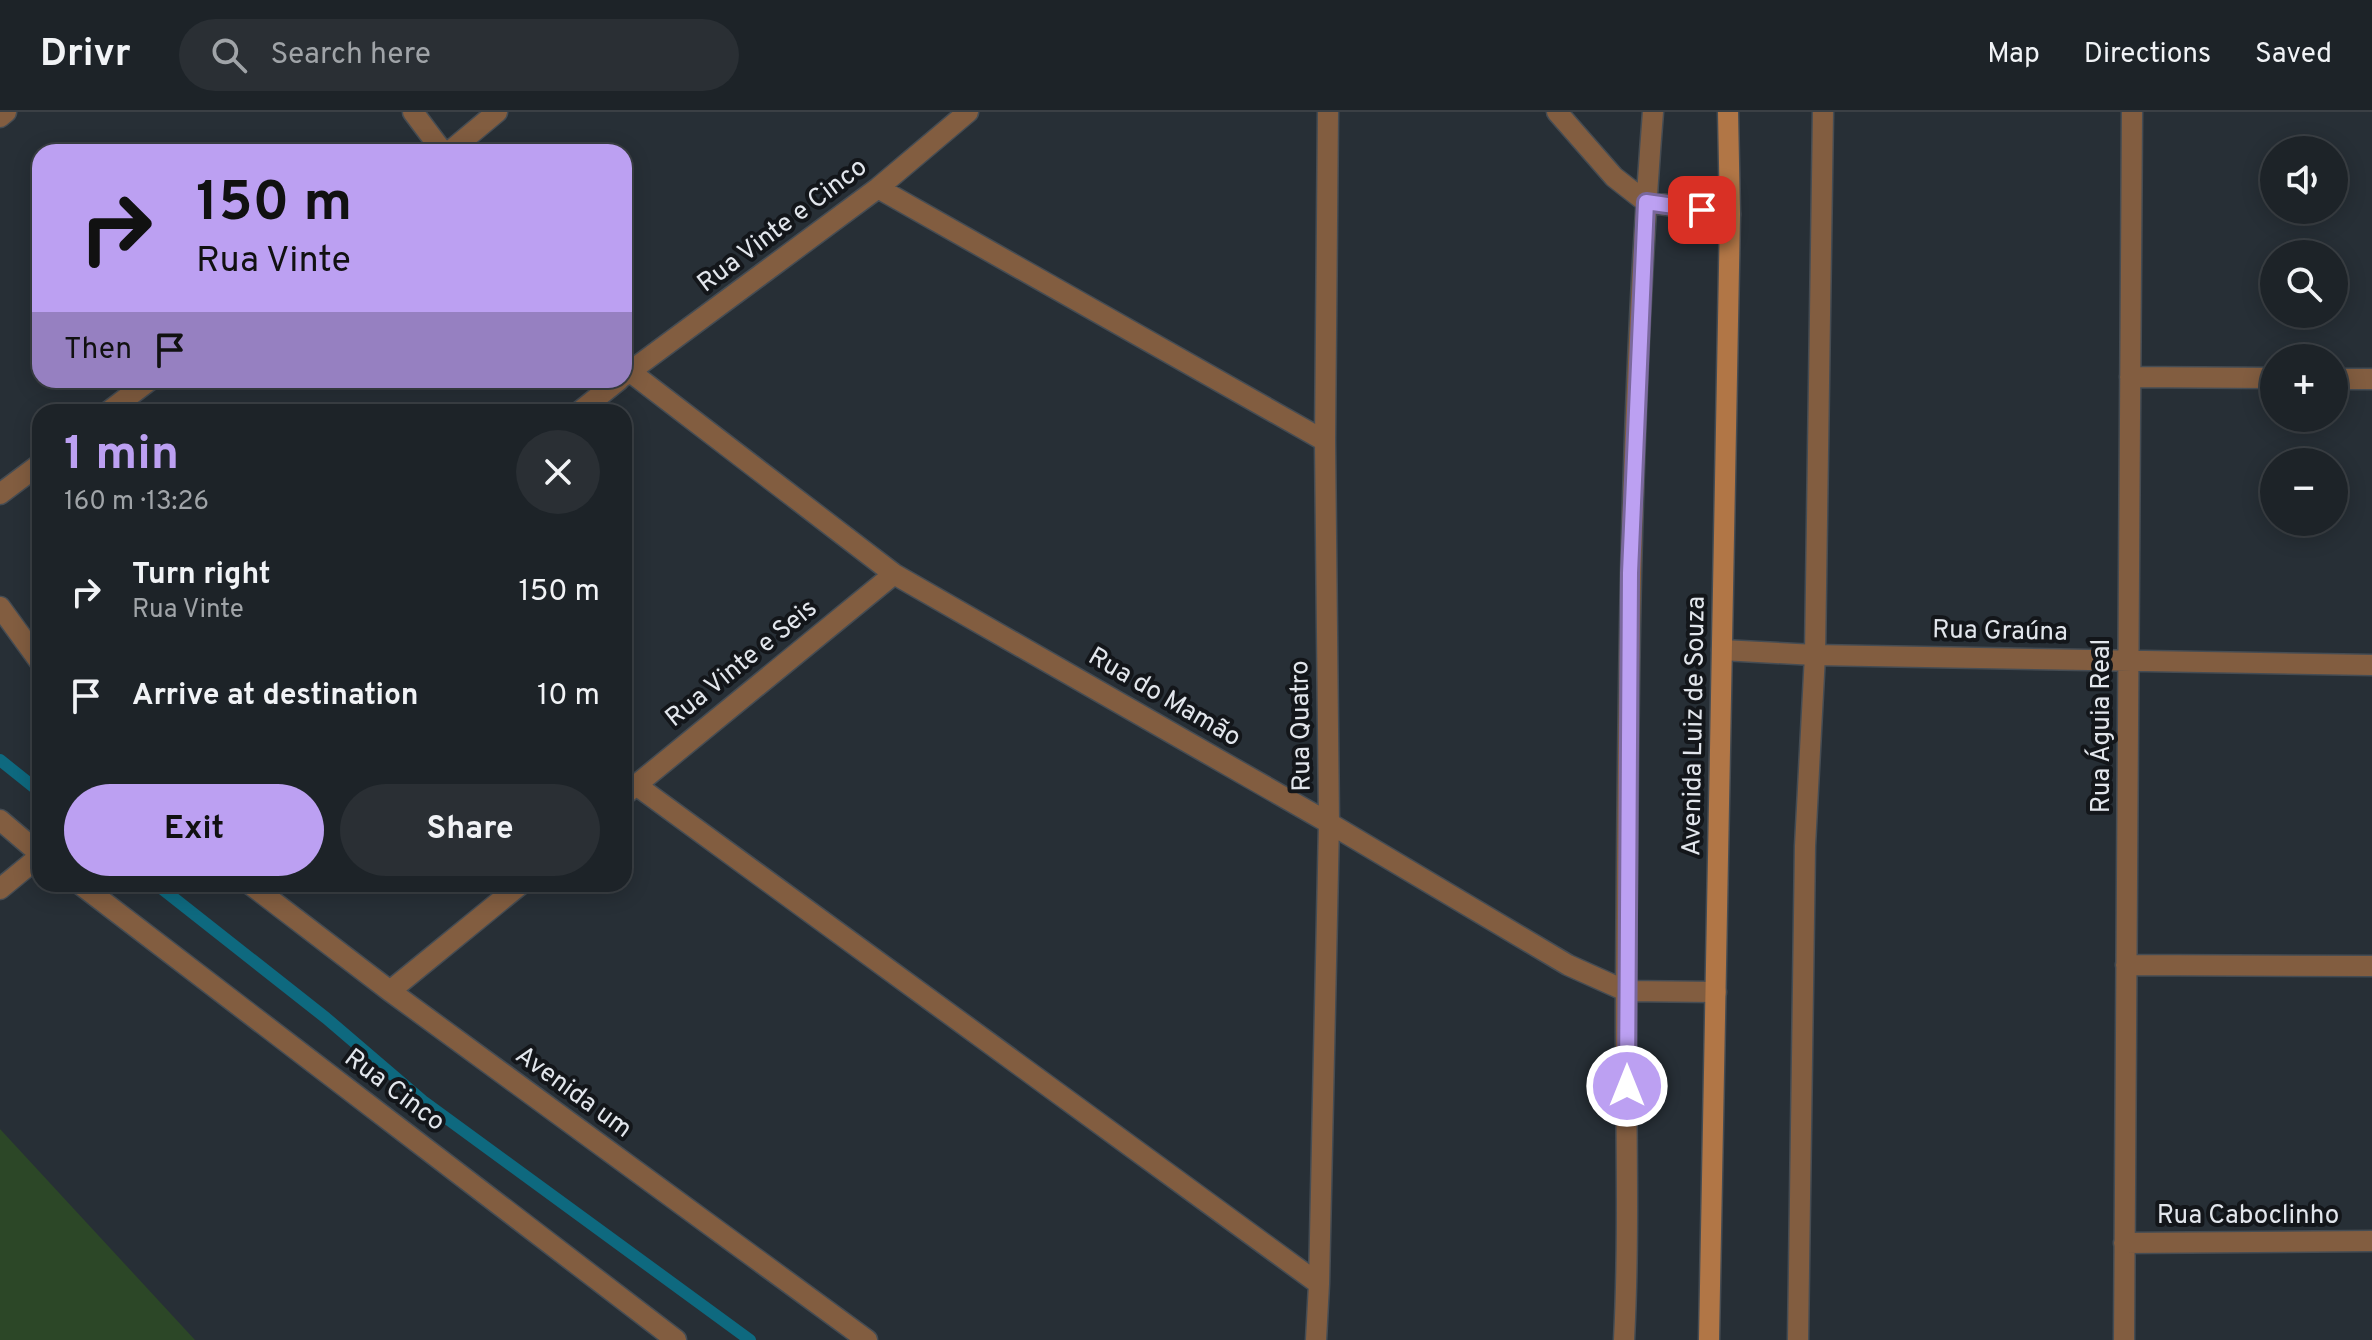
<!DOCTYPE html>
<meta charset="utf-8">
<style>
:root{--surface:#1d2328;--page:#2a2f34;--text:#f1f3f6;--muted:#a0a4a8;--line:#3b4045;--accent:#bca0f2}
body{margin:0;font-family:Overpass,sans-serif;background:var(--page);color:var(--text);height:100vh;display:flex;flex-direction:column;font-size:30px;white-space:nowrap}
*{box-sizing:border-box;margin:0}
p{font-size:26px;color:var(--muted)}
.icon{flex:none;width:44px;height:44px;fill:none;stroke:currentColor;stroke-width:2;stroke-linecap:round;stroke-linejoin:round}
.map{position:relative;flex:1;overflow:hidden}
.drawer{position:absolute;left:32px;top:292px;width:600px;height:488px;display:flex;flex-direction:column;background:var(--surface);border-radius:24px;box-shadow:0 4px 20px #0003,0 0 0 2px var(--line)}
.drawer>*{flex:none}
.banner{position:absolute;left:32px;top:32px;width:600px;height:244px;border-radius:24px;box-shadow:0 4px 20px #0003,0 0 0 2px var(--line);background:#bca0f2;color:#111;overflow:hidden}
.controls{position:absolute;left:2260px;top:24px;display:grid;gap:16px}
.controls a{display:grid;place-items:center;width:88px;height:88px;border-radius:50%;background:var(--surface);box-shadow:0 4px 20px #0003,0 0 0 2px var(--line);font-size:40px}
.pin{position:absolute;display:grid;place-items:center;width:68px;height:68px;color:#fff;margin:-34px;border-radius:16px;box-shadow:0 4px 12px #0006}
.me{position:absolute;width:88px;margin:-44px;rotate:0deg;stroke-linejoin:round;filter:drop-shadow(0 0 6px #0008)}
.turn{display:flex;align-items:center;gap:28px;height:168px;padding:0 32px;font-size:36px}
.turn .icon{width:104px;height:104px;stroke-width:2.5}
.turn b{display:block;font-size:56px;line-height:68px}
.then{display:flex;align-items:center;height:76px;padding:0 32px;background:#0003;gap:16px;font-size:30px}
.round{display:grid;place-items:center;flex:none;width:84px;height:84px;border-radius:42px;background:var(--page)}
.head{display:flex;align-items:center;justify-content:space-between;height:136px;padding:0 32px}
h1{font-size:48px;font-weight:700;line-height:60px;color:var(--accent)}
.action{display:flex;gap:16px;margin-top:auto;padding:16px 32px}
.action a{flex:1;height:92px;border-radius:48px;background:var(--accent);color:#111;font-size:32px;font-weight:700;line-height:92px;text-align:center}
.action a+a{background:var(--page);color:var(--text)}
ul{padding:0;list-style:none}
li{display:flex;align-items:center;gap:24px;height:104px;padding:0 32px}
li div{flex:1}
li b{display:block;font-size:30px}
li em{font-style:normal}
header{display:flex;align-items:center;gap:48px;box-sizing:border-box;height:112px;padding:0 40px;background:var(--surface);border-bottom:2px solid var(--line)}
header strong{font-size:38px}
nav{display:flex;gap:44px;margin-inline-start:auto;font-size:28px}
.search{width:560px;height:72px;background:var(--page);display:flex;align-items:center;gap:20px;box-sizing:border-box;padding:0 28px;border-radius:44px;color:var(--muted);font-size:30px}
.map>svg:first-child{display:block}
</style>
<header>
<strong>Drivr</strong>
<div class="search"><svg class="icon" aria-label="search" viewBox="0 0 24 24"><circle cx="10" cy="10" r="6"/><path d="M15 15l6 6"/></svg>Search here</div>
<nav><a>Map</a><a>Directions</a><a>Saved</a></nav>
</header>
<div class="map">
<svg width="2372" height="1228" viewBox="0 0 2372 1228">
<rect width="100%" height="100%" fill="#272f36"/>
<!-- green -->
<path fill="#2c4727" d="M0,1017l195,211h-195z"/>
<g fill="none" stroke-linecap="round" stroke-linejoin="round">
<!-- stream -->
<path stroke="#0e697f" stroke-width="12" d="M0,648l40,32
M156,772l170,134 97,83 327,239"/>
<!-- street casing -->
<g stroke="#454c53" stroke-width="23">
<path id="street" d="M413,0l30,40
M1557,0l57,65 32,25 84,12
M0,5l6,-5
M449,40l48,-40
M878,76l447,253
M624,255l270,207 435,249 239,142 58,26 90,1
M624,264l254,-188 90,-76
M2130,265l144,1
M2334,267h38
M108,300l42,-32
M579,300l40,-32
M0,382l40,-30
M0,495l40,55
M1722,538l93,5 557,10
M636,673l683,499
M624,683l270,-221
M0,708l40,34
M80,772l596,456
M250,772l140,107 477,349
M0,777l40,-33
M2126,853l246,1
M390,879l131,-107
M2124,1131l248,-2
M1316,1228l3,-56 10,-461 -4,-382 3,-329
M1624,1228c6,-117 1,-235 2,-352 2,-292 4,-585 27,-876
M1798,1228l7,-494 10,-191 8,-543
M2124,1228l8,-1228"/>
</g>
<!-- secondary casing -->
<g stroke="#454c53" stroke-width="23">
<path id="secondary" d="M1709,1228l21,-1126 -2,-102"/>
</g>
<!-- street -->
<use href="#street" stroke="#825d40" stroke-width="20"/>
<!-- secondary -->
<use href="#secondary" stroke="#b17646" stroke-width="20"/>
</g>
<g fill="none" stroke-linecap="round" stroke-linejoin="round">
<!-- route casing -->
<g stroke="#7a689d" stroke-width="20">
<path id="route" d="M1627,974l3,-513 16,-371 56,8"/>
</g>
<!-- route -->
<use href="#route" stroke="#bca0f2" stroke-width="14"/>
</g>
<g text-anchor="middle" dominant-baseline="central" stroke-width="8" stroke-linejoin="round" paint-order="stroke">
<!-- street labels -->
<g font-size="26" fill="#e2e6ec" stroke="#13161a">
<text transform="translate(783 114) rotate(-37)">Rua Vinte e Cinco</text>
<text transform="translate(2000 520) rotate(1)">Rua Graúna</text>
<text transform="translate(742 552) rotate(-39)">Rua Vinte e Seis</text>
<text transform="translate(1164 586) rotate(30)">Rua do Mamão</text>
<text transform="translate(1302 614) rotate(-91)">Rua Quatro</text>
<text transform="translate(1695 614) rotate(-89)">Avenida Luiz de Souza</text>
<text transform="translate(2102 614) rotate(-90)">Rua Águia Real</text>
<text transform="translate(394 979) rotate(37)">Rua Cinco</text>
<text transform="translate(573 981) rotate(36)">Avenida um</text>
<text x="2248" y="1104">Rua Caboclinho</text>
</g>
</g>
</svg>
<div class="controls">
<a><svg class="icon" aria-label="sound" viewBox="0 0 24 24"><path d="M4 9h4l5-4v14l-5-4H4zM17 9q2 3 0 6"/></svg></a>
<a><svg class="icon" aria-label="search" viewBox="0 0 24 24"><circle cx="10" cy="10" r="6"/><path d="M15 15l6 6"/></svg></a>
<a>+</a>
<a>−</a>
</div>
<div class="pin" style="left:1702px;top:98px;background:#d93025"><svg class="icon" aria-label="arrive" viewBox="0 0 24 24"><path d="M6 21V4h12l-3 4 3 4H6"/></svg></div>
<svg class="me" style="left:1627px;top:974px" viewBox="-20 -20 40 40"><circle r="17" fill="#bca0f2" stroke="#fff" stroke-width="3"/><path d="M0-11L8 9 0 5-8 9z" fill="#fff"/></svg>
<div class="banner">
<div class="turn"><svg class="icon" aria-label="right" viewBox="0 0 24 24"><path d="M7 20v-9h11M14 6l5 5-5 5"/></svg><div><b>150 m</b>Rua Vinte</div></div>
<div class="then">Then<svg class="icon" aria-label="arrive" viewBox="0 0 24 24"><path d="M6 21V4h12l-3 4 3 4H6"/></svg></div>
</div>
<section class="drawer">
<div class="head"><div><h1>1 min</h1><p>160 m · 13:26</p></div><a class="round"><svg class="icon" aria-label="close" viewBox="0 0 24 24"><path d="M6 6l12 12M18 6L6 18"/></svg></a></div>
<ul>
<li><svg class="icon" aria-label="right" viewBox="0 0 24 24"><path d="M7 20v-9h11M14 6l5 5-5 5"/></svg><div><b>Turn right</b><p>Rua Vinte</p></div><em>150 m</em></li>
<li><svg class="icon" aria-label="arrive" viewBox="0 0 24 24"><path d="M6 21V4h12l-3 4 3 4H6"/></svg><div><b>Arrive at destination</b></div><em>10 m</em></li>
</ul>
<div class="action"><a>Exit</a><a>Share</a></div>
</section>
</div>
